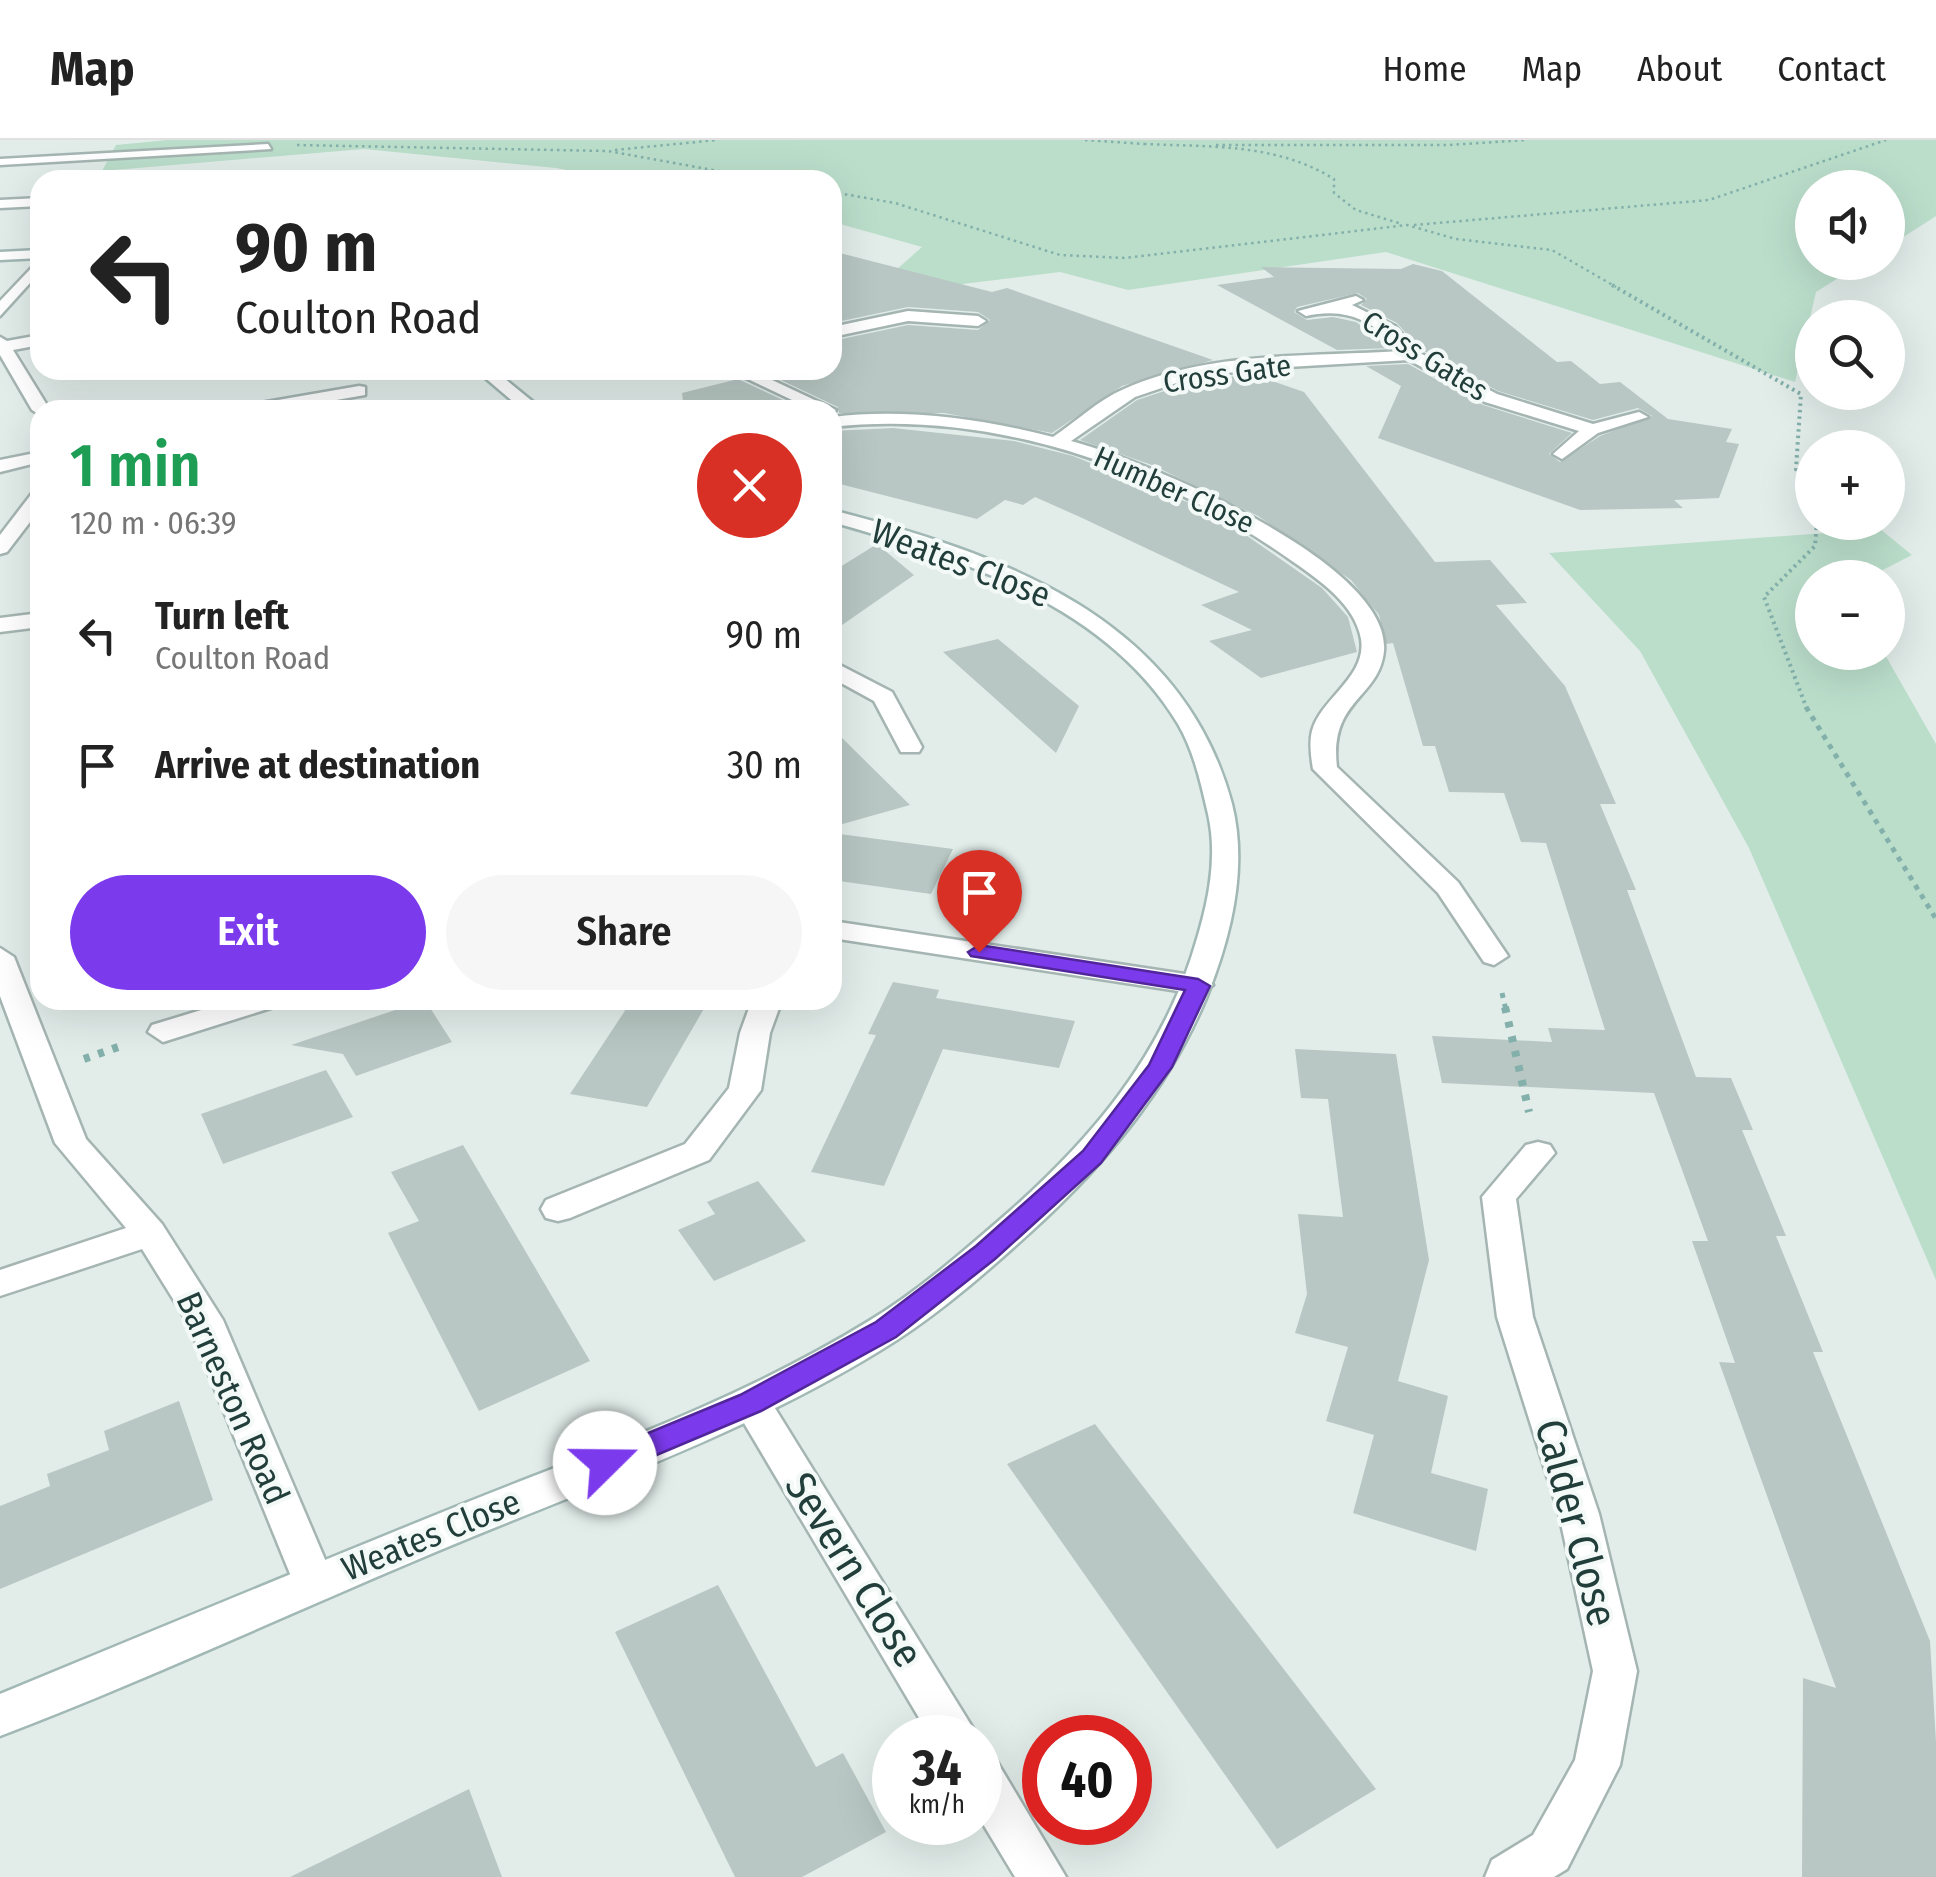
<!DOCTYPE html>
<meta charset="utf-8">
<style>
:root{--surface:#fff;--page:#f6f6f6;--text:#222;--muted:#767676;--line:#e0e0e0;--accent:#7c3aed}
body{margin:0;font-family:"Fira Sans Condensed",sans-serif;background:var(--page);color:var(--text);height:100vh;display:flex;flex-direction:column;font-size:38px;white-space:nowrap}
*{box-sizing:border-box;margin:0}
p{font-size:32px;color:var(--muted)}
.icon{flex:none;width:55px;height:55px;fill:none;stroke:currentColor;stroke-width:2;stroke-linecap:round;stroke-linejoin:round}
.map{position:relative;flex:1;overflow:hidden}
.drawer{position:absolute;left:30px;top:260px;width:812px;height:610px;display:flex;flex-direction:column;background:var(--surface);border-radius:30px;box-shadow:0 10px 40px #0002}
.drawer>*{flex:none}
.top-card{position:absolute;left:30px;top:30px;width:812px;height:210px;border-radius:30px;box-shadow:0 10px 40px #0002;background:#fff;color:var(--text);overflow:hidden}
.fabs{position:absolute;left:1795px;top:30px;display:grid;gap:20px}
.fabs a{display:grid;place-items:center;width:110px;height:110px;border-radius:50%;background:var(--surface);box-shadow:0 10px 40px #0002;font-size:50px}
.speed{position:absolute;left:872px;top:1575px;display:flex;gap:20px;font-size:50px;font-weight:700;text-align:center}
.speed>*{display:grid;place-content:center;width:130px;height:130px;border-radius:50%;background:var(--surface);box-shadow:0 10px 40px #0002;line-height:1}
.speed small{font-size:25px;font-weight:400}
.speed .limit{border:15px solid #d22;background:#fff;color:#111}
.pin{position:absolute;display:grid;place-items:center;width:85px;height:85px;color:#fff;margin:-102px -42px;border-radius:50% 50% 50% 0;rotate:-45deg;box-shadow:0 0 10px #0007}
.pin .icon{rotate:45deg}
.me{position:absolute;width:110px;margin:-55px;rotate:68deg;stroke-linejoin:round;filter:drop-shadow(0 0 8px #0008)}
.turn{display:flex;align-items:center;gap:35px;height:210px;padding:0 40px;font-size:45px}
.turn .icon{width:130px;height:130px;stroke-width:2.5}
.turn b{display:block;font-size:70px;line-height:85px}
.round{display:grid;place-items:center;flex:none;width:105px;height:105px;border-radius:52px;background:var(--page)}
.headline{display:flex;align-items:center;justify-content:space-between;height:170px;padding:0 40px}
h1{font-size:60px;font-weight:600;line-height:75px;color:#1e9e55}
.cta{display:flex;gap:20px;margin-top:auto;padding:20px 40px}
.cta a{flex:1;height:115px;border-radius:60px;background:var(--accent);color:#fff;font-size:40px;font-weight:600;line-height:115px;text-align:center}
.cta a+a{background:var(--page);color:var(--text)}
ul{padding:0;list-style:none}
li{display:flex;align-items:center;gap:30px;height:130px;padding:0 40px}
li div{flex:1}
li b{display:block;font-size:38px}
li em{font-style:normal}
header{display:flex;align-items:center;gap:60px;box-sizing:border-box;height:140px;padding:0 50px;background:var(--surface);border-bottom:2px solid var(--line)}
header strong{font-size:48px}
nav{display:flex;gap:55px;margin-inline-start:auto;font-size:35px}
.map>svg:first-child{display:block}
</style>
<header>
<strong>Map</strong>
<nav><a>Home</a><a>Map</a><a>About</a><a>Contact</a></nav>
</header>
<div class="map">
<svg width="1936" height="1737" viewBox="0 0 1936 1737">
<rect width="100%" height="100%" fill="#e2edea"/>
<!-- green -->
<path fill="#bbdecb" d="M167,0h1769v76l-48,31v-59h-76v74l50,1 -46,29 -21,90 -409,-130 -258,38 -68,-18 -122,15 -42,-17 26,-23 -89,-25 -1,-42h-210l-66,-12 -192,-19 -262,22 14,-26z
M1880,389l32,26 -43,22 -57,1v74l72,1 52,91v536l-187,-432 -109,-197 -91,-98z"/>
<!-- building -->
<path fill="#b8c7c3" d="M832,111l160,41 15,-4 206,72 -91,26 -70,47 -108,-20h-105l-1,-6 -74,-35 68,-2v-29l76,-16 70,5 12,-10 -12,-8 -70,-5 -76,16z
M1413,124l29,7 115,91 14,-1 29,23 20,-2 48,37 64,10 -6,13 13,2 -20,54 -45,2 9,8 -103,2 -202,-72 23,-52 -35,-20 42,-2 75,41 89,28 -23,21 11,8 40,-26 52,-20 -14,-8 -45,12 -95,-29 -78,-42 -23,-26 -36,-18 6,-6 -9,-6 -61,14 -3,5 13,8 26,-3 23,5 36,26 -55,2 -120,-65 57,-8 -13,-10 140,2z
M1252,234l52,18 131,170 55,-2 37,43 -31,2 69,81 51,118h-16l36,86h-9l69,187 35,1 22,52h-11l44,106h-10l47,116h-10l117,289 6,101v135h-134l1,-199 33,10 -117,-326 16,1 -43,-122h16l-54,-148 -212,-10 -10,-47 120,6 -4,-14 57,2 -59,-187 -25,-1 -17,-49 -55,-1 -14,-46h-12l-30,-103 -7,1 -7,-29 -28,-35 -93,-64 -106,-51 -72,-25 57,-40 58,-19z
M738,239l66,31h-120l-2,-17z
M893,288l121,13 59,15 114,46 53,29 82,57 26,29 9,35 -96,26 -52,-37 43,-11 -51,-25 38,-13 -159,-75 -45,-20 -12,8 -18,-5 -28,19 -145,-37v-51z
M877,404l37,31 -82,57v-60z
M998,499l81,67 -23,47 -113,-101z
M832,588l78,77 -78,22z
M832,693l121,16 -22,45 -99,-14z
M893,842l46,8 -3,8 139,23 -16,47 -116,-19 -59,137 -73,-14 65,-137 -8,-1z
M425,860l27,42 -96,34 -13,-22 -52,-9z
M632,860h77l-62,107 -77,-13z
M1295,909l101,5 33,206 -31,121 50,15 -17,77 57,16 -12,62 -123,-38 21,-78 -48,-14 22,-74 -53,-14 12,-39 -9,-80 45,3 -15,-118 -27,-1z
M326,930l27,47 -130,47 -22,-50z
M463,1005l127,216 -111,50 -91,-178 31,-12 -28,-49z
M758,1041l48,60 -92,40 -36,-51 37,-16 -8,-12z
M179,1261l34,99 -213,89v-83l50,-20 -3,-12 62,-24 -5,-19z
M1095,1284l281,365 -99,60 -270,-385z
M718,1445l98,182 27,-14 43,79 -84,45h-67l-120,-245z
M469,1649l33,88h-212z"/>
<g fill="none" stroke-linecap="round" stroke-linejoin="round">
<!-- lane casing -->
<g stroke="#a5b5b2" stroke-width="5">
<path id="lane" d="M268,4l3,5 -271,16v-6z"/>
</g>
<!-- street casing -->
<g stroke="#a5b5b2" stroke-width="5">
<path id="street" d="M40,58v8l-40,2v-8z
M40,119v13l-40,44v-15z
M1356,156l7,4 -11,5 43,21 23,26 79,42 96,30 46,-12 9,5 -50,16 -36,26 -9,-5 26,-23 -94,-29 -76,-42 -141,8 -74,9 -59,20 -64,44c70,18 321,121 313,210 -5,48 -55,48 -47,116l121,115 50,74 -14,9 -10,-3 -46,-69 -125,-124c-2,-12 -4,-26 -1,-38 9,-33 55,-54 49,-92 -6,-35 -42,-59 -69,-78 -129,-92 -299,-152 -460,-134v-10c73,-9 151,2 221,20 24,-16 45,-37 71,-48 86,-38 184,-32 276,-38 -26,-31 -55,-44 -94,-35l-8,-5z
M908,171l70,5 8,5 -8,5 -70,-5 -76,16v-10z
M40,195v10l-27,5 37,60h-10v5l-8,-5 -32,-55v-18l7,4z
M729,230h22l85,40 -4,4v-4h-19z
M359,246l6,1v8l-86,15h-91l9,-5 58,-1z
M40,312v10l-40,10v-12z
M40,350v19l-33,43 -7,2v-19l33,-43z
M40,473v14l-40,5v-14z
M832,521l60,31 30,55 -3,5h-18l-27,-51 -42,-23z
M832,781l366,55 15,9 -15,9 -366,-56z
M0,808l14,9 72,182 76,85 61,96 112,263 -6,13 -15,5 -15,-5 -111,-273 -46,-74 -142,47v-26l126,-42 -71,-85 -55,-147z
M234,860h47l-4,6 -114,36 -15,-10 4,-7z
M752,860h30l-12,33 -9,57 -52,70 -139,58 -12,3 -12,-3 -5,-9 5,-9 139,-56 44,-56 11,-55z
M1538,1002l12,3 5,8 -39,46 17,118 66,197 38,157 -17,94 -53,104 -13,8h-69l7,-17 41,-25 42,-75 18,-89 -34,-157 -62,-197 -15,-120 44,-52z
M751,1248l14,4 214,346h-48l-199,-335 5,-11z
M980,1614l16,6 70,117h-51l-35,-58z"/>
</g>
<!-- secondary casing -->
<g stroke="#a1b8b4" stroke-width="5">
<path id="secondary" d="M40,110v8l-40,2v-8z
M476,230h18l49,40h-20z
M832,370c170,44 350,107 400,294 16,63 -1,133 -25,192 -38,92 -101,167 -174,234 -43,39 -87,78 -136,110 -150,96 -322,152 -485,222 -137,58 -273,121 -412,174v-42c143,-59 285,-118 428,-176 149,-61 303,-112 441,-197 51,-31 96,-71 141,-110 80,-71 147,-150 181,-253 15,-46 28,-96 17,-144 -7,-30 -14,-63 -30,-90 -72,-120 -219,-166 -346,-202z"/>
</g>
<!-- path-far3 -->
<path stroke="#83b0aa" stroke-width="2.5" stroke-dasharray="2.5 4" stroke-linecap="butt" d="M1085,0l59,4
M1144,4c66,3 132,-1 190,35v14l22,17 46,14
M297,5l311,6 160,29
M1216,5h233l77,-5
M615,10l102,-10
M832,52l63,11 165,52 65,3 282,-33 49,14 96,11 64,37
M1414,85l295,-25 177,-60"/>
<!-- path-far2 -->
<path stroke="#83b0aa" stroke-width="4" stroke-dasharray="2.5 4" stroke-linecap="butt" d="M1612,145l189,109 -5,75 16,29
M1807,569l-43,-112 51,-51 2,-24"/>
<!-- path-far1 -->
<path stroke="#83b0aa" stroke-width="5" stroke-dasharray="5 6" stroke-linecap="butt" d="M1806,567l130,212
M1502,853l4,17"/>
<!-- path -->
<path stroke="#83b0aa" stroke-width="8" stroke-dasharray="6 9" stroke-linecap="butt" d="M1505,867l24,105
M84,919l40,-14"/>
<!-- lane -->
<use href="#lane" fill="#fff" fill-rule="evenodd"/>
<!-- street -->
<use href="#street" fill="#fff" fill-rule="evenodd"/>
<!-- secondary -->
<use href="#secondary" fill="#fff" fill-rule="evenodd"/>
</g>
<!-- route -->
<path fill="#7c3aed" stroke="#51269a" stroke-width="2.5" d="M979,805l219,34 12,7 -38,81 -71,96 -106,96 -99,78 -135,74 -145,61 -11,4 -10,-4 -5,-9 5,-8 145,-60 136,-73 100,-76 107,-95 66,-86 36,-75 -214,-34 -3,-4z"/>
<g text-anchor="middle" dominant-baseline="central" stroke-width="8" stroke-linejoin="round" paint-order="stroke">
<!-- far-street labels -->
<g font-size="30" fill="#223e3b" stroke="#f3f9f7">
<text transform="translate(1425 216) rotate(32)">Cross Gates</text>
<text transform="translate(1227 234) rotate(-8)">Cross Gate</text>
<text transform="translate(1174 350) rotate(24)">Humber Close</text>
</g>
<!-- street labels -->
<g font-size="35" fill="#223e3b" stroke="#f3f9f7">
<text transform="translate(961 423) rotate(21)">Weates Close</text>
<text transform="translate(233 1258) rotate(66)">Barneston Road</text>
<text transform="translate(431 1395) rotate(-22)">Weates Close</text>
</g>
<!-- near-street labels -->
<g font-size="42" fill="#223e3b" stroke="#f3f9f7">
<text transform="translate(1576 1383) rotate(75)">Calder Close</text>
<text transform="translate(854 1430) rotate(58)">Severn Close</text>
</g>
</g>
</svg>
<div class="fabs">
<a><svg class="icon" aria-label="sound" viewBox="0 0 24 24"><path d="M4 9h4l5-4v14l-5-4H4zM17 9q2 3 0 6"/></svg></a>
<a><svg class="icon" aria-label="search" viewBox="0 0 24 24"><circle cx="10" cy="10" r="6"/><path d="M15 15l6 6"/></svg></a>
<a>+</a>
<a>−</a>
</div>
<div class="speed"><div>34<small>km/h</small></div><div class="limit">40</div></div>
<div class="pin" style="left:979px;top:812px;background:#d93025"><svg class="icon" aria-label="arrive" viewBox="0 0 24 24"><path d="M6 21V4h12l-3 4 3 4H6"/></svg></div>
<svg class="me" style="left:605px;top:1323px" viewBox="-20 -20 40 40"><circle r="19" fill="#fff"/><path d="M0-13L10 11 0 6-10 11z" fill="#7c3aed"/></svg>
<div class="top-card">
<div class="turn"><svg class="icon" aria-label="left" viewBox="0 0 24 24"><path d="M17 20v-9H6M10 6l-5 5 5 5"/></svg><div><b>90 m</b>Coulton Road</div></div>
</div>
<section class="drawer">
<div class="headline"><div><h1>1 min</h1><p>120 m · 06:39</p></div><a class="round" style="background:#d93025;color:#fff"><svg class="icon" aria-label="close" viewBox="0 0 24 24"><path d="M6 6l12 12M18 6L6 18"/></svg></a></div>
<ul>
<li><svg class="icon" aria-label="left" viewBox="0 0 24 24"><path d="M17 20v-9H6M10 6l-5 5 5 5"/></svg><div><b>Turn left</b><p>Coulton Road</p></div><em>90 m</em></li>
<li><svg class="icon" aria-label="arrive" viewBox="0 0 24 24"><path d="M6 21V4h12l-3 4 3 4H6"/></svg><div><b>Arrive at destination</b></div><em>30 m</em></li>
</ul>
<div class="cta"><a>Exit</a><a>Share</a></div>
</section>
</div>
